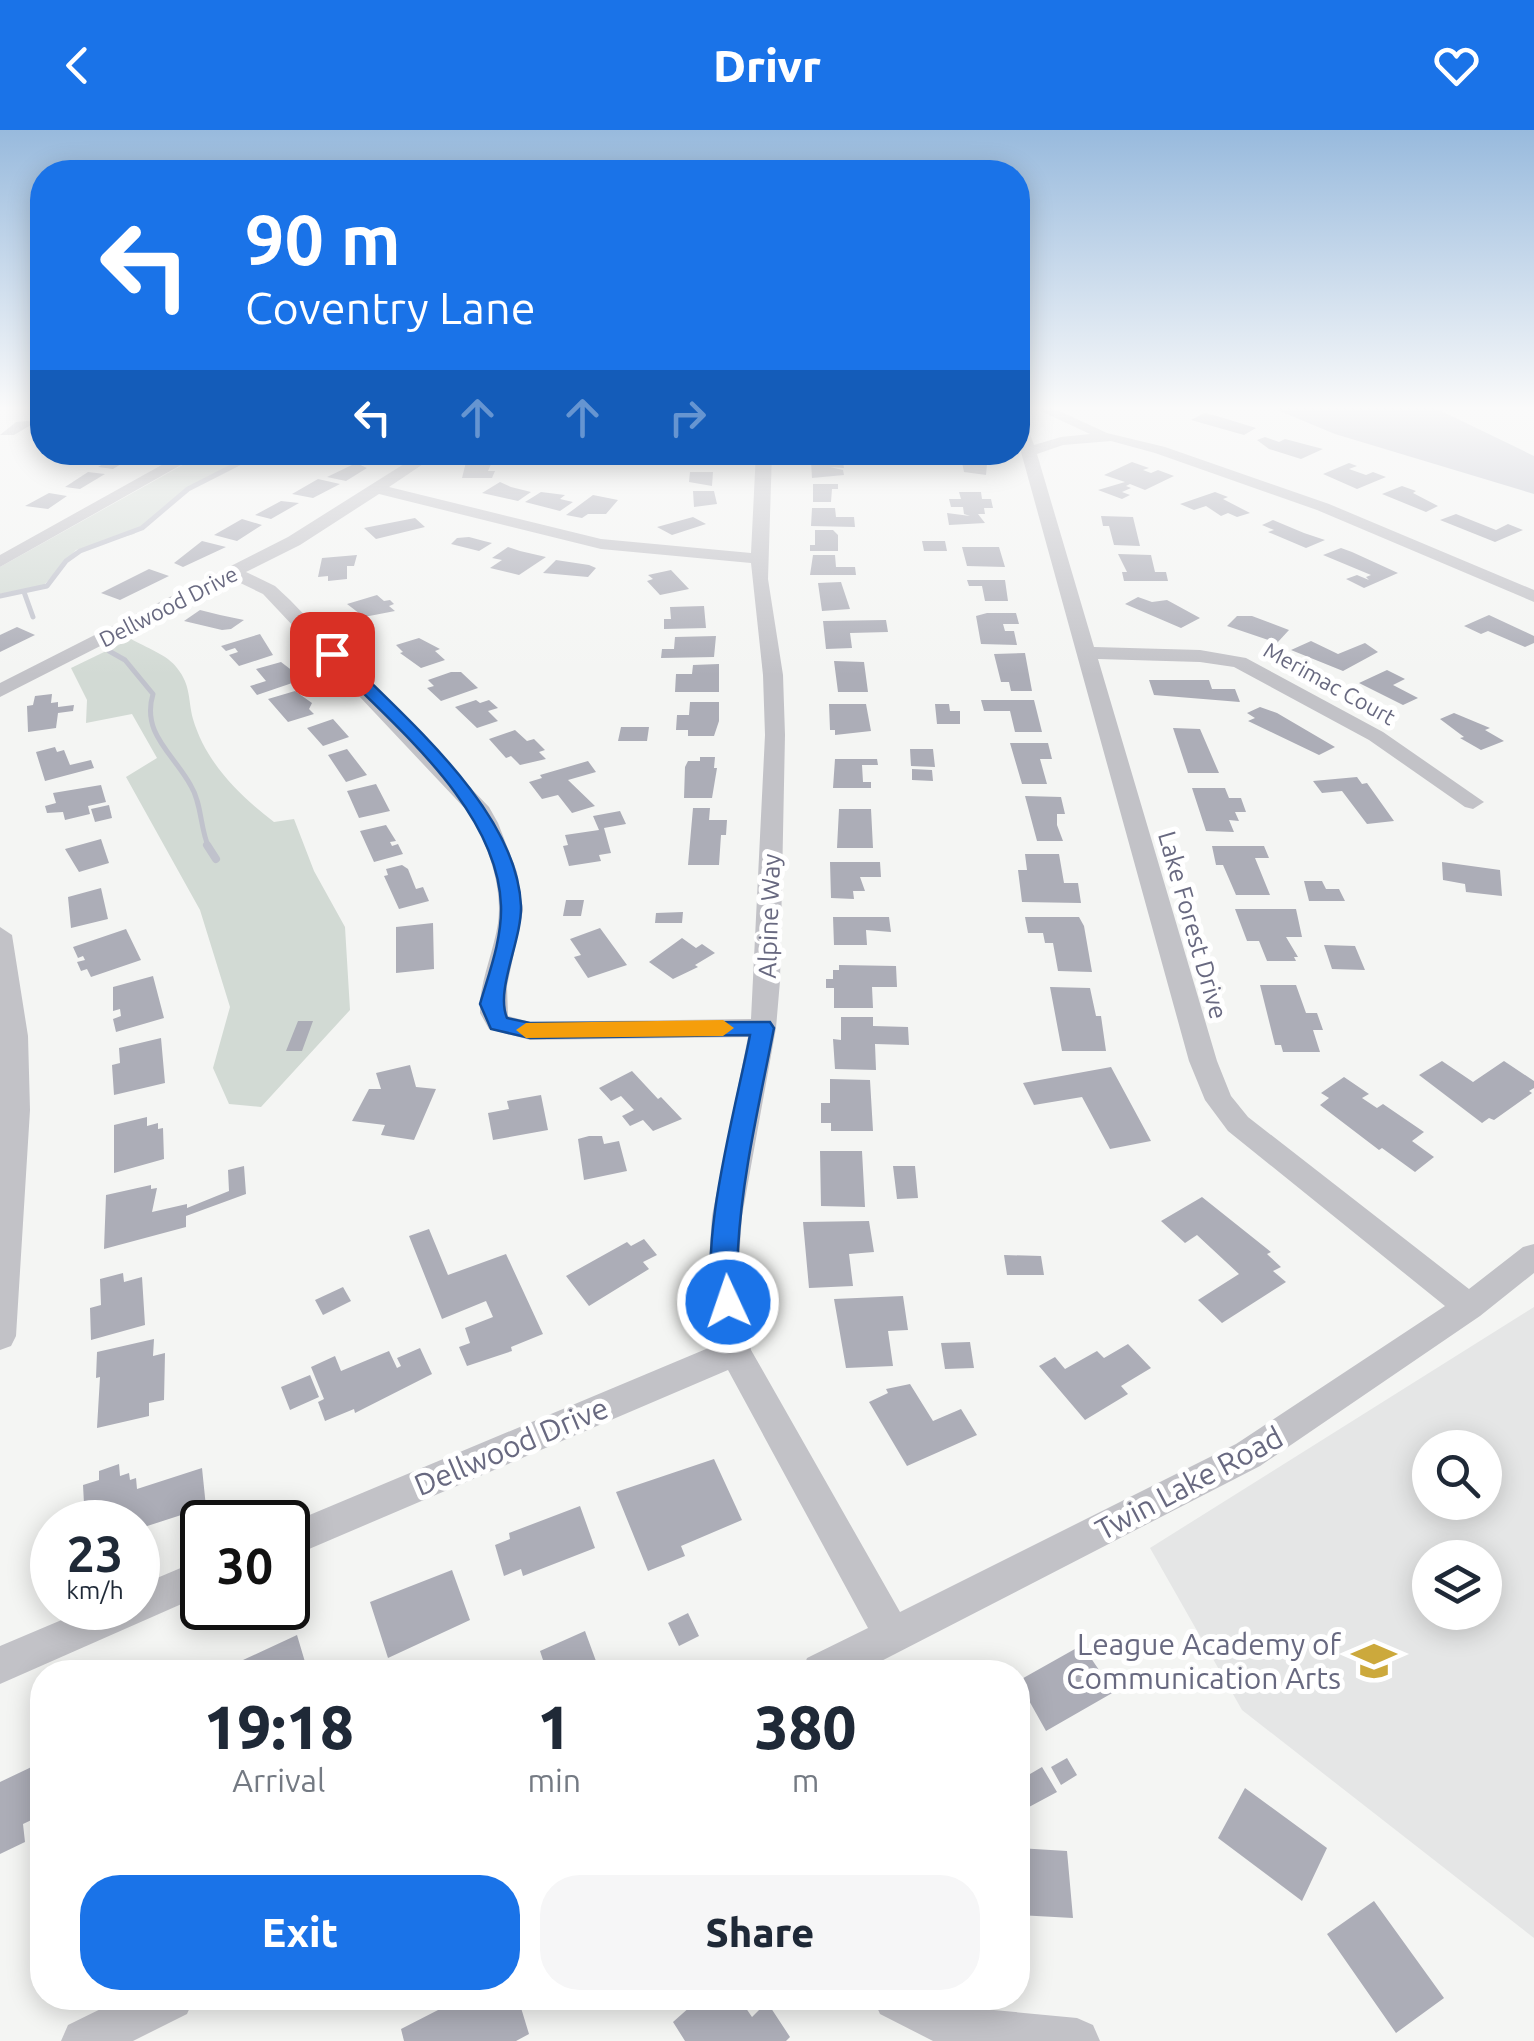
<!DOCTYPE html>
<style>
:root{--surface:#fff;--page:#f6f6f7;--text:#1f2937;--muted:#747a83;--accent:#1a73e8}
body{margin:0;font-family:Ubuntu,sans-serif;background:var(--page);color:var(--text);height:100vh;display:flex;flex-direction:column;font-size:38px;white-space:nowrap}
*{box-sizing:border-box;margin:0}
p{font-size:32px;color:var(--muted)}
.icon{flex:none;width:55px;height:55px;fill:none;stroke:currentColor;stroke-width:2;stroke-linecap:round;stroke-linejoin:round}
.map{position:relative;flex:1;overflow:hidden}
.panel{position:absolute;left:30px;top:1530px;width:1000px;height:350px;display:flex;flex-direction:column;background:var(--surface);border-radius:40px;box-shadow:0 5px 25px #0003}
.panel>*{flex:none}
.guide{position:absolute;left:30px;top:30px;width:1000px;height:305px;border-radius:40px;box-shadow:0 5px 25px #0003;background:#1a73e8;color:#fff;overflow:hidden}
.buttons{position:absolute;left:1412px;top:1300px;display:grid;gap:20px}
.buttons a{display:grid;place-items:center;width:90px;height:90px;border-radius:50%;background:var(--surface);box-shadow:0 5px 25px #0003;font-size:50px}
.speed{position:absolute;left:30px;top:1370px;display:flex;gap:20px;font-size:50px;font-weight:700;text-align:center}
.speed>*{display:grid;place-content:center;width:130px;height:130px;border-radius:50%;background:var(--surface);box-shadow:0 5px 25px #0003;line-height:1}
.speed small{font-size:25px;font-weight:400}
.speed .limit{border:5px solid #111;border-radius:15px;background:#fff;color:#111}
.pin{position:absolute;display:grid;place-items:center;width:85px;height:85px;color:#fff;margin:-42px;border-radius:20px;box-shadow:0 5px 15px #0006}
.me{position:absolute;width:110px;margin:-55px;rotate:357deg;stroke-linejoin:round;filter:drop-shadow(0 0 8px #0008)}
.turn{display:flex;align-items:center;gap:35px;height:210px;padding:0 50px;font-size:45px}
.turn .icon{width:130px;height:130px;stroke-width:2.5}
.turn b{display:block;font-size:70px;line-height:85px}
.lanes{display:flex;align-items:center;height:95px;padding:0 50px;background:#0003;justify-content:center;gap:50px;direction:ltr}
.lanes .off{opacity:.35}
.eta{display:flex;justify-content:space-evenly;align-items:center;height:170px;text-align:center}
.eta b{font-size:60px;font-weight:800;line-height:70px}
.cta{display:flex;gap:20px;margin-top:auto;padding:20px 50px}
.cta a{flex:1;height:115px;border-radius:40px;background:var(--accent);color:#fff;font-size:40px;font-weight:800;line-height:115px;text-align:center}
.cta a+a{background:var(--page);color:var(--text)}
header{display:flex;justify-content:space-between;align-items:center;height:130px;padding:0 50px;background:var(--accent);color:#fff;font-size:45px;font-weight:800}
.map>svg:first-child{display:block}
</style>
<header><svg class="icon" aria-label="back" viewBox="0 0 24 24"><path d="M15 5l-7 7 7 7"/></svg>Drivr<svg class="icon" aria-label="heart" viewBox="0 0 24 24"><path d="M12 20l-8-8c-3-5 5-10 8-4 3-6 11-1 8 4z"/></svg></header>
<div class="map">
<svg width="1534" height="1911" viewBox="0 0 1534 1911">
<rect width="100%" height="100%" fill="#f4f5f3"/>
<!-- built -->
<path fill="#e5e6e6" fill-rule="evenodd" d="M1534,1177v631l-292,-228 -92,-162zM1430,1318h55v54h-55zM1430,1428h55v54h-55z"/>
<!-- green -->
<path fill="#d2dad4" d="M204,323h67l-32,9 -47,24 -58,48 -58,16 -32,35 -44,9v-27z
M131,509c14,8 37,16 46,29 14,17 11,32 16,51 13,44 46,76 81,103l20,-3 20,52 31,56 5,83 -89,97 -32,-3 -16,-36 17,-61 -30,-97 -74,-133 31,-19 -25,-44 -46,9 1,-23 -16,-32z"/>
<!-- water -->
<path fill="#c0c2cc" d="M1270,277h163l101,49v38l-199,-60z"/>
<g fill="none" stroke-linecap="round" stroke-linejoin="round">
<!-- stream-far1 -->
<path stroke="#c0c2cc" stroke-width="5" d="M24,462l9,25
M0,466l47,-10 19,-25 14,-10 62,-23 46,-39 59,-30 25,-7
M109,521l16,9 28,34c-12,40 21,60 38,92 11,18 9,43 18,62"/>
<!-- stream -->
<path stroke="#c0c2cc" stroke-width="8" d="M207,715l9,14"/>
</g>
<!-- building -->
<path fill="#acadb7" d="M1204,283l13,3 39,12 -12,7 -53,-15z
M27,291l9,1 -22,13h-14l16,-13z
M1265,307l14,5 6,-3 38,10 -22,10 -32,-10 -12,-9z
M694,322h23l-3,13h-27l1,-9z
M121,323l15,2 -23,14 -15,-2z
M960,323h28l-2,22 -22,-3z
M466,332h26l-4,9h7l-3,7h-30z
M811,332h32l1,6 -14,-1 13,3 1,5 -32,3z
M1132,332l17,6 -6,2 8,3 7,-3 16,6 -29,14 -15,-6 -4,2 5,2 -9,4 8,3 -8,4 -24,-9 27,-8 -21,-7z
M356,333l11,5 -21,13 -19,-4z
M1349,333l8,3 -8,3 17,6 7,-3 13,5 -29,12 -34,-15z
M88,342l17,2 -25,15 -15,-2z
M690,342h23l-1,14 -23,-4z
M318,349l22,5 -27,14 -21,-4z
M500,352l11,5 20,5 -13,9 -36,-8z
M813,354h25v5h-6l-1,13h-18z
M1402,356l14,5 -3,2 25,13 -12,6 -44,-18z
M693,361h21l3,13 -23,3z
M541,362l24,3 -5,4 13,3 -13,9 -35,-9z
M959,362h22l1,7h9l2,9h-9l1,6h-7l7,9 -36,2 -2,-12 23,3 -6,-2 -1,-7h-12l-2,-8h12z
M1215,362l13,5 -5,2 27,14 -13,4 -9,-4 -7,3 -15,-10 -12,4 -14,-6z
M49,363l18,3 -19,13 -23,-3z
M593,365l25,5 -12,14h-18l-6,4 -16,-3z
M281,371l18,2 -28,16 -16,-4z
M812,378h23l1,9h18l1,10 -44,-1z
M1456,384l40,16 12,-6 15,6 -28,12 -55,-22z
M1101,386l32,1 7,29 -26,-1 -5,-19h-6z
M693,387l13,7 -34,11 -15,-8z
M415,388l10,9 -49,12 -12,-11z
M242,389l20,6 -25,16 -23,-6z
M1273,390l31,13 21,7 -19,8 -38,-16 6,-2 -12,-5z
M815,400h18l5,5v16h-28v-6h5z
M469,407l15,4 8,2 -13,8 -28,-7 6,-6z
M202,411l24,6 -43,20 -9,-4z
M922,411h23l2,10h-23z
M508,417l12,4 26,6 -27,18 -29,-7 12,-8 -10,-2z
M962,417h37l6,20 -38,-1z
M1341,418l11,4 46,21 -34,15 -18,-9 11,-4 12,5 -3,-3 5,-2 -48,-20z
M1118,424l33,1 4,17h11l2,9h-44l-2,-9h5z
M357,425l-3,11h-7v13l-19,2v-5l-10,1 4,-19z
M813,425h22l1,12h19l1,8h-46z
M556,430l33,5 7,3 -8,9 -45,-4z
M149,439l20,7 -49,24 -19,-7z
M671,440l18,19 -29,6 -13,-14 6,-2 -5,-4z
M967,450h38l3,21h-23l-3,-15h-13z
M841,452l9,27 -28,2 -4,-28z
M377,465l7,6 6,-1 4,4 -5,2 6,5 -31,6 -17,-13z
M1138,467l14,5 15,-2 33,18 -19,10 -56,-24z
M704,476l2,22 -42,1v-10h7l-1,-12z
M200,480l20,5 24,5 -13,9 -9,1 -38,-9z
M987,483h29l3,11h-16l2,7h9l3,14 -36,-1 -5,-28z
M1489,485l45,21v7l-9,4 -37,-16 -7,3 -17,-8z
M1237,486h15l37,14 -12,13 -50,-17z
M886,490l2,12 -38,1 2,15 -26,1 -3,-28z
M17,497l18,8 -35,17v-17z
M260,504l13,21 -34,11 -10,-11 9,-3 -3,-4 -9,3 -5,-5z
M716,506l-2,21 -53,1 1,-9h12l1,-12z
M419,508l21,11 -5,2 10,9 -24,8 -21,-15 3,-1 -7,-7z
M1311,511l27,13 27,-11 13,9 -35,19 -52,-21z
M1025,523l7,38h-21l-2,-9h-8l-7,-28z
M834,531l30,1 4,30h-30z
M281,532l17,13 -5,2 5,4 -41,14 -7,-9 16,-5 -10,-12z
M719,534v28h-44l1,-18h16l1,-9z
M1387,540l18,9 -12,6 25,13 -15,7 -44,-22z
M451,542h10l17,16 -37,13 -14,-13 7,-2 -6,-6z
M1149,550h60l3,9h23l5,13 -86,-7z
M295,561l17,12 -3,6 5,5 -26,8 -20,-23z
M52,564l-1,9 7,-1v5l16,-2 -1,6 -15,2 -2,15 -28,4 -1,-26 6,-1 2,-9z
M476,570l4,3 9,-3 9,8 -10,3 10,10 -21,7 -22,-21z
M981,570h53l8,32h-27l-5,-21h-26z
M690,572h29v19l-5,15h-26v-6h-12l1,-15h12z
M829,574h37l5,27 -36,4v-5h-5z
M935,574h14l1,7h10v13h-23z
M1260,577l17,6 58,34 -16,8 -71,-34 7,-3 -8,-5z
M1454,583l36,15 -5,2 19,11 -23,9 -21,-12 4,-1 -24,-18z
M333,589l16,18 -26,9 -16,-18z
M621,597h28l-2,14h-29z
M1173,598l27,1 19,44h-31z
M515,600l12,11 7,-2 11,11 -6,2 7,7 -26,6 -9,-9 -5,2 -17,-19z
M1010,613h38l4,16h-12l7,25h-25z
M55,617l2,5 7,-2 6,15 21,-5 3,8 -49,13 -9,-29z
M347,619l20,26 -21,7 -18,-27z
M910,619h23l2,18 -24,-1z
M700,627h15l-1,11h3l-5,30h-28l1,-31 3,-6h12z
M835,629h42l1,6h-16l1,17h8v6h-38z
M588,631l8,11 -28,8 27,26 -23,7 -14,-18 -16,4 -13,-17 13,-4 -2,-3z
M912,639l20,1 1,11 -21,-1z
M1357,647l5,7 5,-1 27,38 -27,3 -25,-33 -20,2 -9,-12z
M376,654l14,27 -31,7 -12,-27z
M101,655l5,17 -18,4 2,8 -25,6 -2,-8 -16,1 -2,-7 11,-3 -3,-10z
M1192,658h33l4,10h12l5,14h-11l4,9 -10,-1 5,12 -28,-1z
M1025,666l36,1 4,17h-8v11l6,16h-26z
M109,675l3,13 -17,4 -4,-13z
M693,678h17l-1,12h18l-1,15h-5l-2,30h-31z
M839,679h32l2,39h-36z
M620,681l6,13 -22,4 7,25 -12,2 2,6 -32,5 -6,-20 5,-1 -3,-10 34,-5 -6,-14z
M386,695l10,16 -6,1 2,4 6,-2 5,10 -29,8 -14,-31z
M101,709l8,24 -30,9 -14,-23z
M1212,716h52l5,12h-14l15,37h-34l-13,-30h-7z
M1025,724h34l5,29h14l3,20 -59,-1 -4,-32h9z
M830,732h50l1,15h-21l5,14h-12l1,8 -23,-1z
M1442,732l58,8 2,26 -36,-4 -1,-8 -22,-4z
M402,735l6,4 8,20 7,-2 6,14 -30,8 -15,-33 4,-1 -2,-6z
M1304,751h18l4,8h13l6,12h-36z
M101,758l7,31 -37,9 -3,-31z
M566,770h18l-3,16h-18z
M1235,779h61l6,28h-16l12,20h-4l2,4h-29l-8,-20h-12z
M683,782l-1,11h-27l1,-10z
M833,787h56l2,15 -25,-2 1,15h-33z
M1025,787h54l5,9 8,46 -34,-1 -5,-28h-8l-2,-10h-15z
M433,793l1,46 -38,4v-46z
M600,798l27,37 -39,13 -14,-21 7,-2 -11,-16z
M126,799l15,31 -50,17 -4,-8 -6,2 -4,-9 8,-2 -2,-4 -5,2 -5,-11z
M682,808l14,10 6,-4 13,9 -20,12 3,2 -25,12 -24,-17z
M1324,815l31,1 10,24 -33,-1z
M839,835l57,1 1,21h-25l1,21h-39v-20h-8v-9h7v-9h6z
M153,846l11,42 -48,14 -3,-13 8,-3 -1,-7 -7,2v-24z
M1260,855h36l10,28h11l6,17h-10l7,22h-37l-2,-7h-6z
M1050,857l40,1 6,28h5l5,35h-44z
M841,887h32v9l35,1 1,18 -34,-1 1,26 -41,-1 -2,-30 8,1z
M298,891h15l-11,30h-16z
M161,908l4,45 -51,12 -2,-30 8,-2 -1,-15z
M1442,931l31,21 31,-21 30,20v7l-5,3 3,2 -38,27 -5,-2 -7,5 -63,-48z
M410,935l6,22 20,2 -22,51 -33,-5 4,-10 -33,-4 17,-32h12l-5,-16z
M1111,937l40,74 -41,8 -28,-52 -48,8 -11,-22z
M632,941l26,28 3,-2 21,22 -29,12 -10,-11 -13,6 -8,-10 12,-6 -13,-14 -10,5 -12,-13z
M1344,947l25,17 -7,4 15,10 6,-4 41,28 -12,9 22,16 -19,15 -33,-24 -3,2 -59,-45 9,-7 -8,-5z
M830,949l40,1 3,51h-42v-8h-10v-20h9z
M541,965l7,35 -55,10 -5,-27 21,-4 -2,-8z
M147,987v9l11,-3v6l5,-1 1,31 -50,14v-48z
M589,1006h13l2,8 15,-3 8,30 -43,9 -6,-41z
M820,1021h42l3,56 -44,-1z
M244,1036l2,28 -60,22v11l-82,22 2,-54 45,-10v4l6,-1 -5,24 35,-8v4l42,-17 -1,-21z
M893,1036h22l3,32 -21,1z
M1202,1067l69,55 -4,2 14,13 -8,4 13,11 -64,41 -24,-23 41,-26 -42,-39 -12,8 -24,-22z
M869,1091l5,31 -25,2 4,32 -44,2 -6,-66z
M429,1099l19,46 58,-21 37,80 -32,13 1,4 -45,15 -8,-19 11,-4 -5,-15 28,-11 -7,-16 -44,18 -33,-83z
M644,1109l13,16 -14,7 6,7 -60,37 -23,-30 61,-34 4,4z
M1004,1125l37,1 3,19h-37z
M123,1143l1,9 18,-5 3,48 -54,15 -1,-32 11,-3 -1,-26z
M343,1157l8,14 -28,14 -8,-15z
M903,1166l5,34 -20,1 5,35 -47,2 -12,-69z
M154,1209l-1,17 12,-3 -1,47 -15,3v13l-52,12 3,-51 -4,1 1,-26z
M970,1212l4,26 -29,1 -4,-26z
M1128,1214l23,24 -30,18 7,8 -43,26 -46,-54 16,-9 10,12 32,-18 7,7z
M420,1218l12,26 -77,39 -1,-4 -29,12 -7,-19 6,-3 -13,-32 24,-11 6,15 48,-20 8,17 4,-2 -4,-8z
M310,1245l9,22 -29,13 -9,-23z
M910,1254l23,37 28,-12 16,26 -70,31 -38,-64 19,-9 -2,-4z
M714,1329l28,61 -61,26 4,10 -37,15 -32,-79z
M119,1334l1,12 9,-3 1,7 6,-2 1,11 65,-21 4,39 -68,22v-7h-53l-2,-37 16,-5v-9z
M580,1376l15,42 -72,28 -2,-7 -17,7 -9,-31 15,-6 -1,-6z
M452,1440l18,50 -82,38 -18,-56z
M688,1483l11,23 -20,10 -11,-23z
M585,1501l15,41h-53l-7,-21z
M297,1505l11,37h-91z
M1082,1515l32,47 -68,39 -28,-50z
M1067,1628l10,17 -16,10 -10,-18z
M42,1632v53l-19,9 2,18 -25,12v-72z
M1042,1637l15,25 -28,15 -11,-26z
M1245,1658l82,60 -25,53 -84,-63z
M1018,1718l49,3 6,67 -55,-3z
M1374,1771l70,97 -48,35 -69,-99z
M444,1868h74l11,36 -13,7h-112l-3,-12 39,-20 -2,-8z
M700,1868h39l13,19 15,-15 23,35 -4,4h-101l-12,-19z"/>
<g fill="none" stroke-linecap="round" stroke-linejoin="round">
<!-- street -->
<path fill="#c2c2c7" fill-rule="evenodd" d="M1032,277h19l56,26 58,14 164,57 205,86v12l-217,-92 -162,-57 -44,-12 -48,4 -26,9 57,193 106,3 46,8 137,74 101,70 -11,7 -8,-2 -96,-67 -135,-73 -34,-5 -102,-3 119,402 14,35 17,21 221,172 54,-42 11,-3v29l-54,43 -220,150 -400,206h-58l5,-14 61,-30 -140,-258 -440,188v-34l430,-180 -9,-84 3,-44 36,-179 -218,3 -41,-11 -9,-16v-12c3,-27 14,-52 18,-78 5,-37 -10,-76 -27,-108l-208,-221 -31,-15 -232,118v-14l288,-146 135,-85h18l-52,35 212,52 150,14 5,-101h16l-4,127 15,96 2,60 -5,246 -4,47 -34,188 -3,44 12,90 149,262 336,-168 209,-138 -217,-175 -23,-31 -16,-39 -171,-620v-24l7,4 9,24 27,-8 29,-3zM379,364l222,55 150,14 12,112 2,60 -14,284 -221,3 -22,-6 -1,-30 16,-76 -6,-38 -19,-49 -9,-16 -199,-207 -15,-14 -29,-14 54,-27z
M185,322h19l-204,115v-12z
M0,797l12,8 16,101 2,74 -14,226 -5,10 -11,4z
M202,1429v36l-202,89v-38l90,-38h48v-22z
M123,1868h71l-7,16 -54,27h-72l7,-16z
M873,1868h66l44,11 94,9 16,7 7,16h-167l-53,-27z"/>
</g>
<!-- sky -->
<linearGradient id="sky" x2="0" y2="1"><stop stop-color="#98badd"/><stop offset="0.51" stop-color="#fafafa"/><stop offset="1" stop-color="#fafafa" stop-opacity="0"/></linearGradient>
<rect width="1534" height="545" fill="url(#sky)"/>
<!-- route -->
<path fill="#1a73e8" stroke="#114b97" stroke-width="2.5" d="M327,520h11c64,66 179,159 183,256 1,34 -26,84 -14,112l23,5 240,-1 4,6c-14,73 -32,147 -36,221 -1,19 7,44 -1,61l-9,3 -10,-3c-25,-51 21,-215 32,-275l-220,3 -39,-9 -11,-25c9,-31 22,-65 21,-98 -3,-99 -110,-182 -174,-249z"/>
<!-- slow -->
<path fill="#f59e0b" d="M723,890l11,8 -11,8 -197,2 -10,-8 10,-7z"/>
<!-- icons -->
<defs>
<g id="school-bare" transform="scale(3.45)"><path d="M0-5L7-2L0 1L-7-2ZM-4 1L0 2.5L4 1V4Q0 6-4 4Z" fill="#cca93c" stroke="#fff" stroke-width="2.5" paint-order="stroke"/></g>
</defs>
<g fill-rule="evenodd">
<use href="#school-bare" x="1374" y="1531"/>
</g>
<g text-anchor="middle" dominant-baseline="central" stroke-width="10" stroke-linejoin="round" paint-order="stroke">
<!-- far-street labels -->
<g font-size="22" fill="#686980" stroke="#fff">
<text transform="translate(168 476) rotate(-27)">Dellwood Drive</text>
<text transform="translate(1330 553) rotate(29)">Merimac Court</text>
</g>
<!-- street labels -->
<g font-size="25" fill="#686980" stroke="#fff">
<text transform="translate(769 786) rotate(-88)">Alpine Way</text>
<text transform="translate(1193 795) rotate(74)">Lake Forest Drive</text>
</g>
<!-- near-street labels -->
<g font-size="30" fill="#686980" stroke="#fff">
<text transform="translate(511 1316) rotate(-23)">Dellwood Drive</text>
<text transform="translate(1189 1353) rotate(-28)">Twin Lake Road</text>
</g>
<!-- near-poi labels -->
<g font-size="30" fill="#686980" stroke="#fff" text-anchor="end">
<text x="1341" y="1514">League Academy of<tspan x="1341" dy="34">Communication Arts</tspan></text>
</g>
</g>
</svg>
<div class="buttons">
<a><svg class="icon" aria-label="search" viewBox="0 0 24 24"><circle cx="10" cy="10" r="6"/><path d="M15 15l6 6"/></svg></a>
<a><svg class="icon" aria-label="layers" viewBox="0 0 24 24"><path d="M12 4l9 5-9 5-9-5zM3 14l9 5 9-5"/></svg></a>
</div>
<div class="speed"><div>23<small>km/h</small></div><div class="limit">30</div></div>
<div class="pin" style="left:332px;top:524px;background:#d93025"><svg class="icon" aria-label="arrive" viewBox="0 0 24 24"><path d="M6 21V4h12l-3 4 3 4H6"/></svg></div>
<svg class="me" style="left:728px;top:1172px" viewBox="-20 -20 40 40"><circle r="17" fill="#1a73e8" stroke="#fff" stroke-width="3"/><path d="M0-11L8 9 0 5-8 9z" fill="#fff"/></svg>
<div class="guide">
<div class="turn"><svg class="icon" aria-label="left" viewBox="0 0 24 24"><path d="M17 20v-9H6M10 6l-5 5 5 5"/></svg><div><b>90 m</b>Coventry Lane</div></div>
<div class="lanes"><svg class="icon" aria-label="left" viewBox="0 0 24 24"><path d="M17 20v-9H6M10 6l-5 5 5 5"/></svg><svg class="icon off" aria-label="ahead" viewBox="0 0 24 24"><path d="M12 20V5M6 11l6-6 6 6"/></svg><svg class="icon off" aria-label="ahead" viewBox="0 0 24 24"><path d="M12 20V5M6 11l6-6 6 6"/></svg><svg class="icon off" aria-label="right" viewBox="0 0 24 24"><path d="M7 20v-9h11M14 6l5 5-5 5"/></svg></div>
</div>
<section class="panel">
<div class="eta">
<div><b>19:18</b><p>Arrival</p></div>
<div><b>1</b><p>min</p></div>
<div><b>380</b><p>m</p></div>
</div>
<div class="cta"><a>Exit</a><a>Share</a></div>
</section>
</div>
